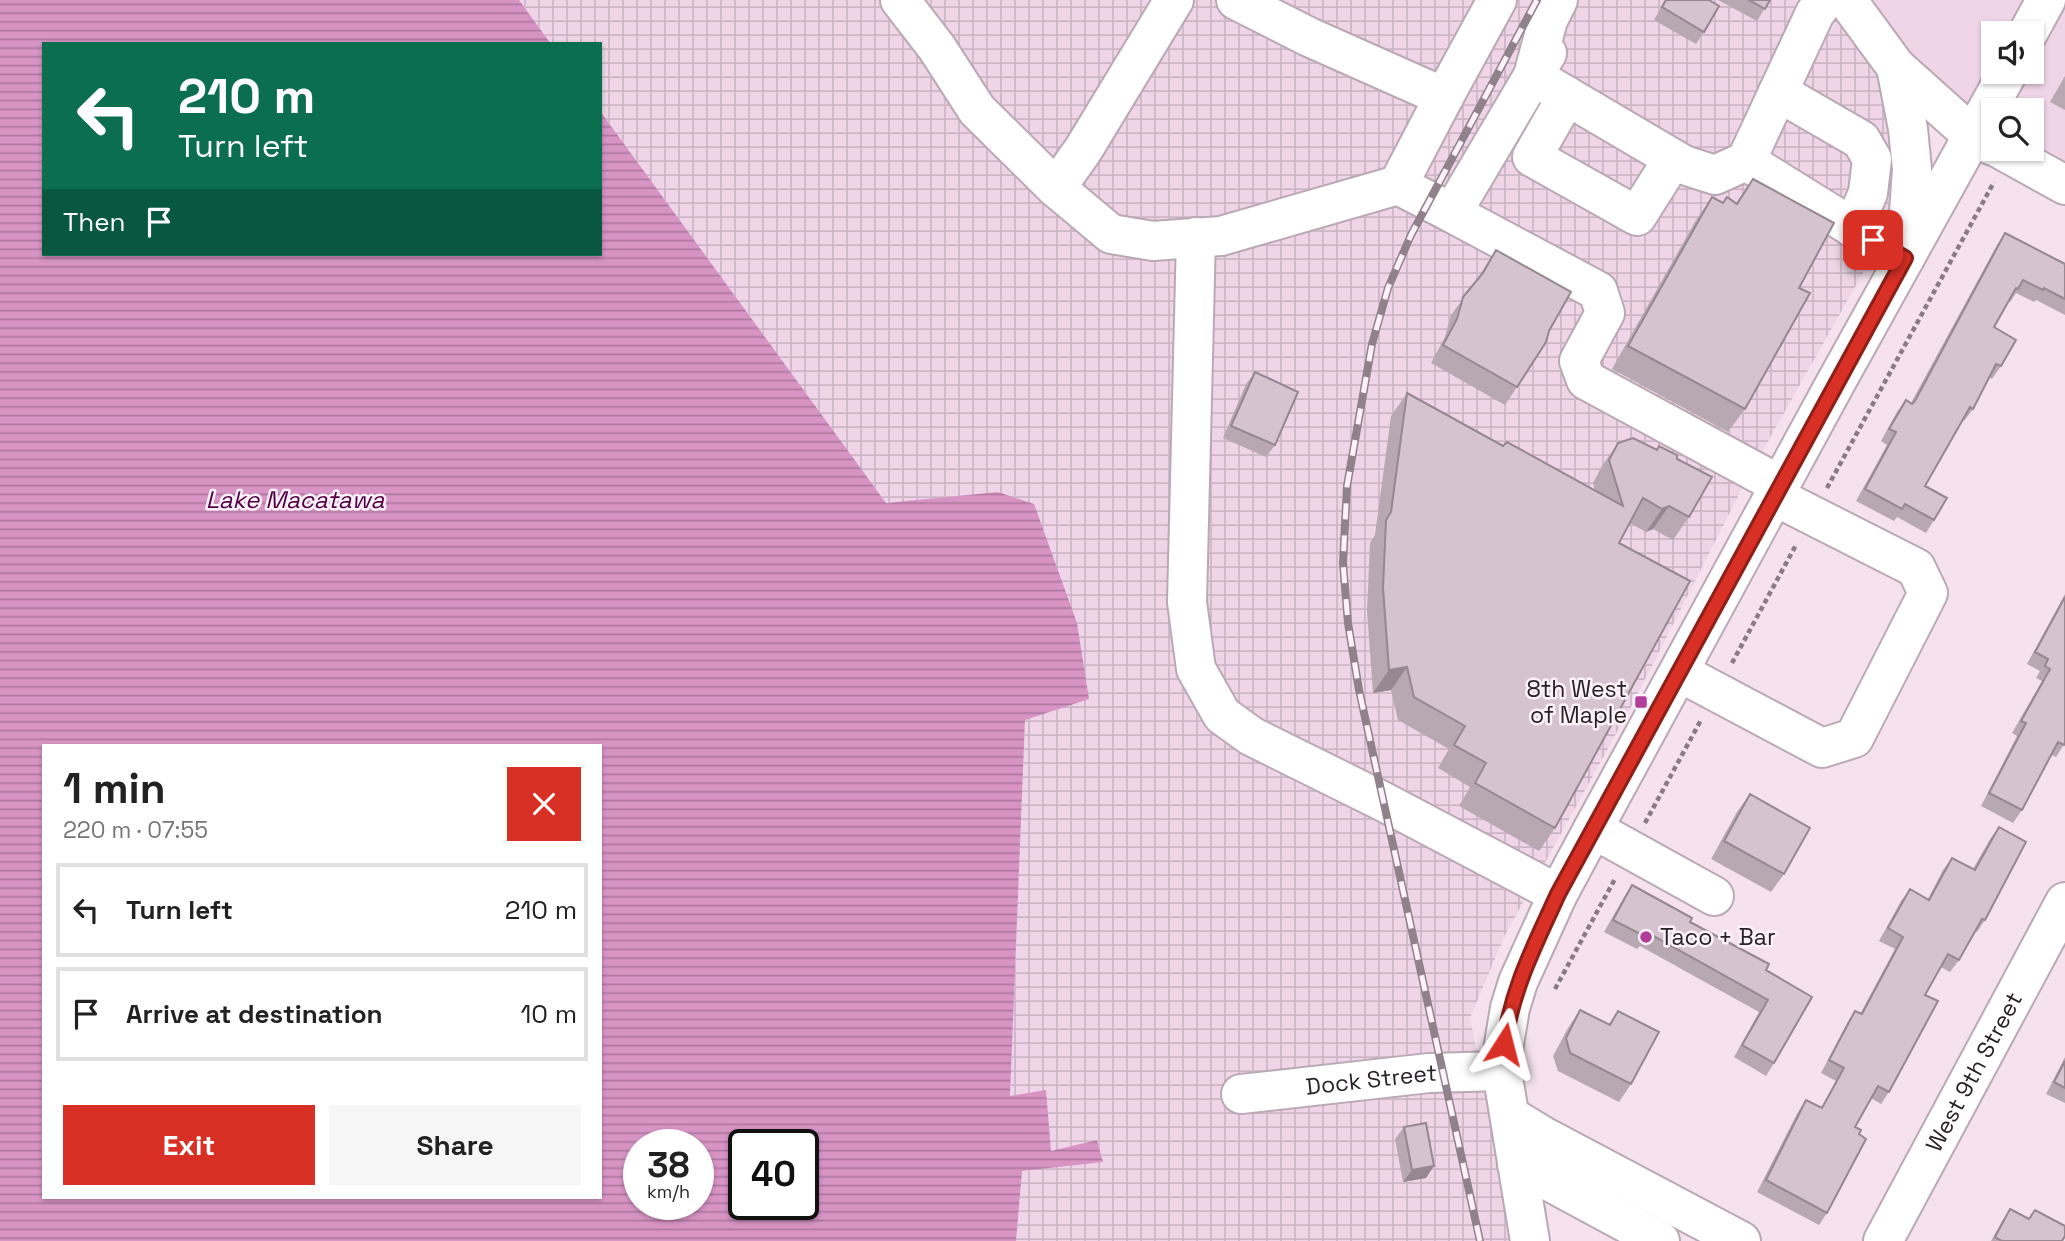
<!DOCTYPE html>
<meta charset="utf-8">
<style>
:root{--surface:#fff;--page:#f6f6f6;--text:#222;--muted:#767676;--line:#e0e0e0;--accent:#d93025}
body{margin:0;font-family:"Space Grotesk",sans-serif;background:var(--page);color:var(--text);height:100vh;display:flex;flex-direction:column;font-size:26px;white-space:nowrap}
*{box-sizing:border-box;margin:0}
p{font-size:23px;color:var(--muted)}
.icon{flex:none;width:38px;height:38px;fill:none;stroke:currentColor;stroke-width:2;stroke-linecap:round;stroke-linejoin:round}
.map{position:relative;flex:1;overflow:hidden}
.details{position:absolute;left:42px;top:744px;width:560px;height:455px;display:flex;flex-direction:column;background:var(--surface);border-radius:0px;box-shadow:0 2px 5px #0004}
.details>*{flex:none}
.hud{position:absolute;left:42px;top:42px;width:560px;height:214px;border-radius:0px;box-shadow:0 2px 5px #0004;background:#0b6e4f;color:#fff;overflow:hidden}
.fabs{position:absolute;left:1981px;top:21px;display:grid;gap:14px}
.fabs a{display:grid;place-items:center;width:63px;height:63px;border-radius:0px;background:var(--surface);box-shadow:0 2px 5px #0004;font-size:35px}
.speed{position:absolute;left:623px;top:1129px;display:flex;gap:14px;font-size:35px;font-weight:700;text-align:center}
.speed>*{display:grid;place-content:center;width:91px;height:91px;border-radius:50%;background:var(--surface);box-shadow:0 2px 5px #0004;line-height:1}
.speed small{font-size:18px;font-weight:400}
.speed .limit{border:4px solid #111;border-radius:10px;background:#fff;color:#111}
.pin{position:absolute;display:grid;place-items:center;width:60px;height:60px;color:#fff;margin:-30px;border-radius:14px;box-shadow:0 4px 10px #0006}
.me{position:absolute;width:77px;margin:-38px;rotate:9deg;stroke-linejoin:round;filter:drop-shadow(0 0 5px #0008)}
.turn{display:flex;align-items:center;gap:24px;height:147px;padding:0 21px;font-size:32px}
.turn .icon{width:91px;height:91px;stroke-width:2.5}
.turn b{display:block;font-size:49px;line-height:60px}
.then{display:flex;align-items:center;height:66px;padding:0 21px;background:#0003;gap:14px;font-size:26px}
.round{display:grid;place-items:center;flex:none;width:74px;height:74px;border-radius:0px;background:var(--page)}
.summary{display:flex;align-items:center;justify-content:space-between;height:119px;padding:0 21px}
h1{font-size:42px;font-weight:700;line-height:52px}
.button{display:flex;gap:14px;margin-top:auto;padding:14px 21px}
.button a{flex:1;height:80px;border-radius:0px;background:var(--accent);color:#fff;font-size:28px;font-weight:700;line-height:80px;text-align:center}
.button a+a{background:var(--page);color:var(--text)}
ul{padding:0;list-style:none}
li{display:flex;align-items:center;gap:21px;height:94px;margin:0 14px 10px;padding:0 7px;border:4px solid var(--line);border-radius:0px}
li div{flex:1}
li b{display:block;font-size:26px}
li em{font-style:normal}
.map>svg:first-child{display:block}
</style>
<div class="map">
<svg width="2065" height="1241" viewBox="0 0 2065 1241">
<defs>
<pattern id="industrial-grid" width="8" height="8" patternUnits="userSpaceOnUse" patternTransform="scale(1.75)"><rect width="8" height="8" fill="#efd5e7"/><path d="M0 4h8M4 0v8" fill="none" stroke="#cdb7c6"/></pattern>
<pattern id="water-rules" width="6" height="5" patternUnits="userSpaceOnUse" patternTransform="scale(1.75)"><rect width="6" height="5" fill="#d894c5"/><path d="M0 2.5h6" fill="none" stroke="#af78a0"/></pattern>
</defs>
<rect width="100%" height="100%" fill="#f5e2ee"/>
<!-- built -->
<path fill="#efd5e7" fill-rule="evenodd" d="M1847,0h218v185l-33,-36v-39h-39v36zM1993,33h39v39h-39z"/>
<!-- industrial -->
<path fill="url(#industrial-grid)" d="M519,0h1328l49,67 16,119 -163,289 -117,230 -127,230 -35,83 45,223h-499l6,-70 81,-10 -6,-21 -47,12 -40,-56 15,-376 -27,-228 -112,12 -286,-393v-67h-49z"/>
<!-- water -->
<path fill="url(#water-rules)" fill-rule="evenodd" d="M0,0h519l32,44h-507v210h556v-143l286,392 112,-11 36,12 43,119 12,76 -64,21 -15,376 36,-6 5,61 46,-11 6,22 -81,9 -6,70h-1016zM44,746h556v451h-556zM639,1144h59v60h-59zM744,1144h59v60h-59z"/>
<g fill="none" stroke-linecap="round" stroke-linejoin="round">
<!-- minor casing -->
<g stroke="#baa9b5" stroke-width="42">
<g id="minor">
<path d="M900,0l37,48 40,62 79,78"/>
<path d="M1174,0l-91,150 -27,38 55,46 42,7 68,-5 177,-51 54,28"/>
<path d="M1236,0l73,37 135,60 -46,88"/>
<path d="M1558,0l-10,20 -15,56 -81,137 146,78 7,22 -26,48 7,19 194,105"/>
<path d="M1847,0l49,67 77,69 20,10"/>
<path d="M2028,33l18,-33"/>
<path d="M1547,53l-14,23 151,89 31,10 31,-14 69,-148 10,-13"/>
<path d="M1896,67l12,62 4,40 -5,72"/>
<path d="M1778,92l83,48 11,19 -4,34 -15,35"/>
<path d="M1567,96l-35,61 105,59 36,-57"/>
<path d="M1444,97l53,-97"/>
<path d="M2000,149l65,36"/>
<path d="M1746,161l127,79 32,18"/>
<path d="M1196,237l-9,365 9,67 26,46 29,21 133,66 174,92"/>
<path d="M1679,672l143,76 32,-10 74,-145 -12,-25 -142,-72"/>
<path d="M1593,829l121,67"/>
<path id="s1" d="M1241,1094l188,-21 73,-2"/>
<path d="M1510,1116l33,20 198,105"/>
<path d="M1517,1164l143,77"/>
<path d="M1530,1241l-28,-170 2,-27 6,-36 8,-26 40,-88 35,-65 242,-445 173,-312"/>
<path id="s2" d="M1883,1241l182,-339"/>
</g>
</g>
<!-- path -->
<path stroke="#887b83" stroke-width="4.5" stroke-dasharray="5 3.5" stroke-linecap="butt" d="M1827,488l167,-306
M1732,663l64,-118
M1645,823l56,-103
M1555,989l61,-112"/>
<!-- minor -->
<use href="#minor" stroke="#fff" stroke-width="38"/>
<!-- rail casing -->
<g stroke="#90828b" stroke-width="8">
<path id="rail" d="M1480,1241l-121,-551 -11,-67 -5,-60 4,-77 25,-142 16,-56 23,-53 126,-235"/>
</g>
<!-- rail -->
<use href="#rail" stroke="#fdf2f9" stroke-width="5" stroke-dasharray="16" stroke-linecap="butt"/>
</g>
<!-- wall -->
<path fill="#b7a8b2" d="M1665,0h44l-5,32 -8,12 -42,-24z
M1718,0h52l-13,21z
M2065,76v34l-15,-8z
M1753,179l46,109 -54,121 -17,23 -116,-63 84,-149 16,-23 11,6 4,-6 9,6z
M2005,233l60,31v51l-29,-15 -2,2 -18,-9 -6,9 -2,-1 -14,26 7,39 -9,13 -3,-2 -16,32 -9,12 -1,-1 -38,66 9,34 -8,13 -29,-16 -3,4 -38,-20 31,-56 -6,-4 16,-29 9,-12 5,3 86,-158z
M1496,250l21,137 -12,18 -74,-42 14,-26 6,-22 24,-32 9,-15z
M1255,372l20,73 -9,12 -43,-19 23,-54z
M1407,393l96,53 92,45 -2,-8 9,-17 16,-23 59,16 12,58 -16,23 -20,-11 -7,3 -16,-9 -11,20 -64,285 -16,23 -80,-45 11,-19 -32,-19 11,-19 -51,-29 -7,-30 -18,3 -6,-82 3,-68 5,-8 16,-119z
M2065,594v149l-9,14 -5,-2 -29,55 -9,13 -32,-17 36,-70 -5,-3 30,-52 -6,-3 4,-7 -13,-7z
M1750,794l34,80 -13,18 -60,-33 26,-47z
M1999,827l-14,93 -8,12 -2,-1 -16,29 -9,12 -9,-5 -16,28 -36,97 -8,12 -10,-6 -16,29 4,7 -32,79 -8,12 -62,-33 41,-80 8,-12 15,8 15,-27 -15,-8 26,-50 8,-12 5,3 35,-65 -16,-8 22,-40 9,-12 18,10 15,-29 9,-12 21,11 17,-30z
M1632,885l134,85 8,93 -8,13 -32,-19 25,-45 -119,-66 -3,3 -33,-17 20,-35z
M1580,1010l29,14 9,-13 13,73 -12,18 -61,-31 -5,-15 15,-28z
M2065,1057v46l-19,-9z
M1404,1127l22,51 -23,4 -8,-43z
M2010,1209l18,10 7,-9 27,31h-71l11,-20z"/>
<!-- shaded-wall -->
<path fill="#958891" d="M1669,506l-16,23 -7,3 16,-23z
M1407,667l-16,23 -18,3 16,-23z
M1434,1166l-8,12 -23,4 9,-12z"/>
<!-- building -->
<path fill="#d5c3cf" stroke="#958891" stroke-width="2" d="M1666,0h43l10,6 -15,26 -42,-25z
M1749,0h21l-5,9z
M1753,179l81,44 -35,65 11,5 -65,116 -117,-63 84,-149 11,6 4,-6 10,7z
M2005,233l60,31v35l-21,-11 -1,2 -20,-10 -5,9 -2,-1 -22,39 22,13 -15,26 -5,-2 -23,45 -3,-2 -45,79 22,12 -13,22 -29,-16 -3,5 -37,-20 31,-57 -7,-3 17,-29 6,4 3,-3z
M1496,250l75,42 -22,39 -3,11 -29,45 -74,-42 14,-26 6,-22 20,-24z
M1255,372l43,20 -23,53 -44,-19z
M1407,393l96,53 4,-4 116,64 -14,-46 9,-17 15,-5 24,12 2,-4 18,9v4l35,18 -23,40 -20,-11 -7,3 -19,-11 -24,45 71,38 -135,247 -80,-45 11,-20 -32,-18 11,-19 -51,-29 -7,-30 -18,3 -6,-82 3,-68 5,-8z
M2065,597v146l-1,2 -6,-3 -36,68 -33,-17 37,-70 -5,-2 29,-52 -5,-3 3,-7 -13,-7z
M1750,794l60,34 -26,46 -60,-33z
M1999,827l27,15 -41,78 -3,-1 -23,41 -11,-6 -23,41 13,6 -49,91 -11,-6 -23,41 6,3 -2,4 7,5 -39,74 -61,-33 40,-80 16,8 22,-40 -15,-8 26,-49 7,3 41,-77 -15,-9 22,-39 19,11 23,-42 23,12z
M1632,885l60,33 -2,4 79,42 -3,6 46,27 -38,66 -32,-18 26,-45 -120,-67 -2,4 -33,-17z
M1580,1010l30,15 8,-14 41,21 -28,52 -61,-31 -4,-15z
M2065,1061v27l-11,-6z
M1426,1123l8,43 -22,4 -8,-43z
M2010,1209l19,10 6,-9 30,16v10l-3,5h-60l-7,-4z"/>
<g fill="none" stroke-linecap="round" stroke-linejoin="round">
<!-- route casing -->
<g stroke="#8d1f18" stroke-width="18">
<path id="route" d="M1504,1044c9,-58 30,-97 54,-150l347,-636 -32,-18"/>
</g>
<!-- route -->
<use href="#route" stroke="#d93025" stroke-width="12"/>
</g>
<!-- markers -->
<g fill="#b13e98" stroke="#fdf2f9" stroke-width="2.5">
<rect x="1634" y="695" width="14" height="14" rx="3.5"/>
<circle cx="1646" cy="937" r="7"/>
</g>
<g text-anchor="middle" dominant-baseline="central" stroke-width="5" stroke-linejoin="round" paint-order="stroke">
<!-- poi labels -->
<g font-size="23" fill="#282126" stroke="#fdf2f9" text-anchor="end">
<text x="1627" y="689">8th West<tspan x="1627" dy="26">of Maple</tspan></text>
<text x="1660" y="937" text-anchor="start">Taco + Bar</text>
</g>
<!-- street labels -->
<g font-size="23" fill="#282126" stroke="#fdf2f9">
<text stroke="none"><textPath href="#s2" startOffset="192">West 9th Street</textPath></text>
<text stroke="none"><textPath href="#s1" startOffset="131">Dock Street</textPath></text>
</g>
<!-- water labels -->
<g font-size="24" font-style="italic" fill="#540046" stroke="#fdf2f9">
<text x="295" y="499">Lake Macatawa</text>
</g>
</g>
</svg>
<div class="fabs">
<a><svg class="icon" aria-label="sound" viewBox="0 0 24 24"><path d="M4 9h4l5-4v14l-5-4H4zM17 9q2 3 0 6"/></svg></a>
<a><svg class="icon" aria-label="search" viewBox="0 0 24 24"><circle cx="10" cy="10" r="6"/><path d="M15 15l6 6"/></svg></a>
</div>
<div class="speed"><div>38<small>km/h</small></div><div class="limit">40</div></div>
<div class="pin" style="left:1873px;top:240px;background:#d93025"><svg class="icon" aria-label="arrive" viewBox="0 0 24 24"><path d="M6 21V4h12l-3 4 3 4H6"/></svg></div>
<svg class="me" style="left:1504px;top:1044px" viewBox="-20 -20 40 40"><path d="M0-17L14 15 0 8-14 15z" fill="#d93025" stroke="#fff" stroke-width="4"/></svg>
<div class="hud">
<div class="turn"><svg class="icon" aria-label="left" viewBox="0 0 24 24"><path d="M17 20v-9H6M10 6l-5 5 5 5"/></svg><div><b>210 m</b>Turn left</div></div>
<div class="then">Then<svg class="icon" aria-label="arrive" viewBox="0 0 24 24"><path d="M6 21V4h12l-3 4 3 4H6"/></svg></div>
</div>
<section class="details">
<div class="summary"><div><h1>1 min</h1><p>220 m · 07:55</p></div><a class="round" style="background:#d93025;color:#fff"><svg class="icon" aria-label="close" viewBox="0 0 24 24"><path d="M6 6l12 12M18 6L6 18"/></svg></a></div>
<ul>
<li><svg class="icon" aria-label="left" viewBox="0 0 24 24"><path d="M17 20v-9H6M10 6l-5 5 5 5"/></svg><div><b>Turn left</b></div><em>210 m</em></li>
<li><svg class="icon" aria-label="arrive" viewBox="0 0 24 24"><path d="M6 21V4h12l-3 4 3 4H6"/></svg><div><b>Arrive at destination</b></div><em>10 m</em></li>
</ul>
<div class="button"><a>Exit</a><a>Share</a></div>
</section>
</div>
